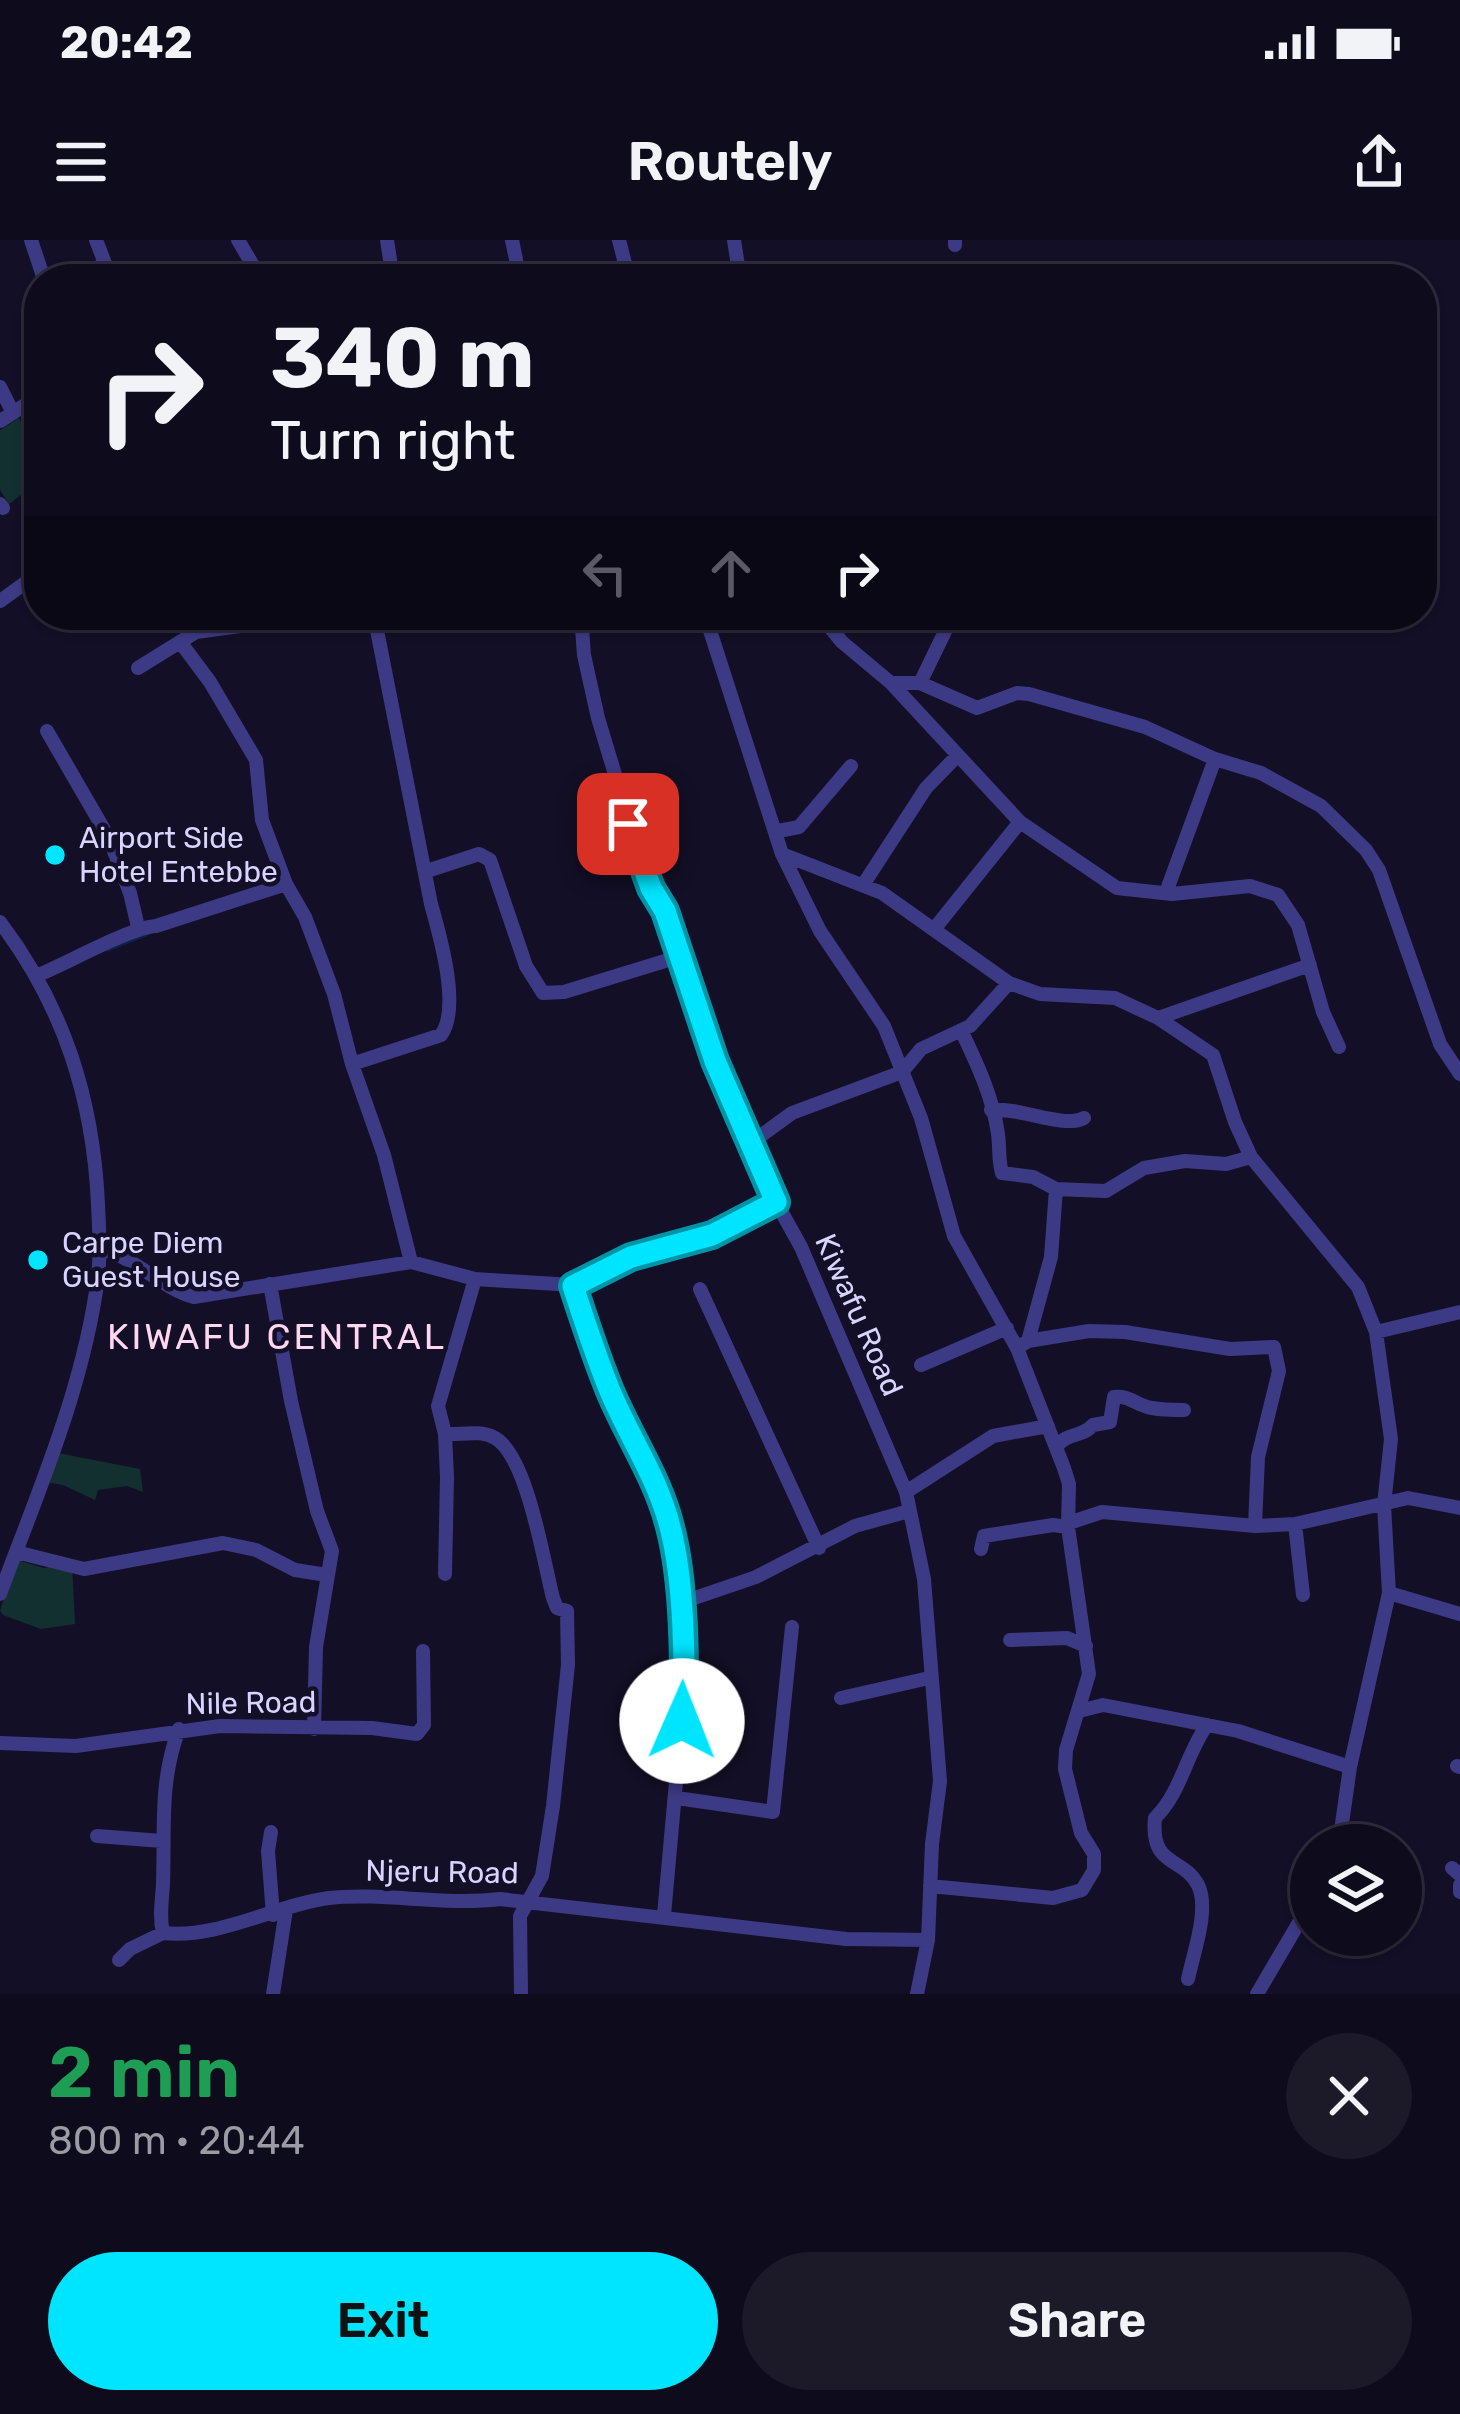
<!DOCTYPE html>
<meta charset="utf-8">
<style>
:root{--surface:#0e0b1c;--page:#1c1929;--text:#f1f3f6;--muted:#9b9ba3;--line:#2e2b3b;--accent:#00e5ff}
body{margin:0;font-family:Rubik,sans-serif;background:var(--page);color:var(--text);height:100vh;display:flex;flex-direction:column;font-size:45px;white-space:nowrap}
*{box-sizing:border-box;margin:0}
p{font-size:39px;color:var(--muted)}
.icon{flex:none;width:66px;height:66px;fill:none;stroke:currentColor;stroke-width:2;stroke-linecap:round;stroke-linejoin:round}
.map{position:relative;height:1754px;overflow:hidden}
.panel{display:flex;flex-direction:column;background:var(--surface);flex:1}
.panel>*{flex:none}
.hud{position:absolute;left:24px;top:24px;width:1413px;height:366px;border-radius:48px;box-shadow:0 3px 9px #0004,0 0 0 3px var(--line);background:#0e0b1c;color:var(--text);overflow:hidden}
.buttons{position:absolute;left:1290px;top:1584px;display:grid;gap:24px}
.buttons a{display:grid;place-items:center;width:132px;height:132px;border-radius:50%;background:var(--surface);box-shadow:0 3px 9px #0004,0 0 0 3px var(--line);font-size:60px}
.pin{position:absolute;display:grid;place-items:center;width:102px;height:102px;color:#fff;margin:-51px;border-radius:24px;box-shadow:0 6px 18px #0006}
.me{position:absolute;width:132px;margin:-66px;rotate:1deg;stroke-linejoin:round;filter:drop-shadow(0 0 9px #0008)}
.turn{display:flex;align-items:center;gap:42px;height:252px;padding:0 48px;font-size:54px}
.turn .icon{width:156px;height:156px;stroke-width:2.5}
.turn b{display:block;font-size:84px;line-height:102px}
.lanes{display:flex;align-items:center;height:114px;padding:0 48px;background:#0003;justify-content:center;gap:60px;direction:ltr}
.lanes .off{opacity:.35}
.round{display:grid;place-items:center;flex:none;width:126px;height:126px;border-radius:63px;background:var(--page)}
.head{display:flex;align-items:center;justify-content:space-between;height:204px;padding:0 48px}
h1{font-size:72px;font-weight:600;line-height:90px;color:#1e9e55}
.primary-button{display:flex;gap:24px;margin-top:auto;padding:24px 48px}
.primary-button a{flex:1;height:138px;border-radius:72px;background:var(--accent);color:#111;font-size:48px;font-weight:600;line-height:138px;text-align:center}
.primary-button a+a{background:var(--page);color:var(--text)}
.status{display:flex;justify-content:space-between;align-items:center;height:84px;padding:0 60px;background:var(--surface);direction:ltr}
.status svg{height:33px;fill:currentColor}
header{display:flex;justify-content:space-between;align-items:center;height:156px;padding:0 48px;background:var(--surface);font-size:54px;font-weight:600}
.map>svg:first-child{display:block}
</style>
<div class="status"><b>20:42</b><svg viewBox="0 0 49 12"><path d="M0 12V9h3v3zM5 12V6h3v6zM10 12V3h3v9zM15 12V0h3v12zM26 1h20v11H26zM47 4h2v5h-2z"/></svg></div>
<header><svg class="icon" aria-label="menu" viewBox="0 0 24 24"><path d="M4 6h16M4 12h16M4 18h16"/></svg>Routely<svg class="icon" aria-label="share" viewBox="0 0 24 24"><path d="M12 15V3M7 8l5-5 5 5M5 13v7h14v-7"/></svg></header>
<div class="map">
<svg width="1460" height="1754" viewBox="0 0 1460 1754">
<rect width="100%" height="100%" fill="#130f26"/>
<!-- green -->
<path fill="#12302f" d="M19,178l20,39v24l-30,23 -9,-14v-60z
M58,1213l82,16 3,23 -16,-6 -29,4 -3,10 -32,-15 -18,-3z
M17,1320l27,8 28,-5 3,61 -34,5 -38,-14 -3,-4z"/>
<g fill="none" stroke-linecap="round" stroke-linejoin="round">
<!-- stream -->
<path stroke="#0c2248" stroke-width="3" d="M108,710l40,-16"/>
<!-- minor -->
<path stroke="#3d3a85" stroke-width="14" d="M31,0l13,39
M96,0l15,39
M238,0l23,39
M387,0l6,39
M512,0l8,39
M619,0l10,39
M734,0l6,39
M955,5v-5
M80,39l23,-15
M0,147l13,26
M0,181l39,-25
M0,264l3,4
M0,361l39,-28
M581,375l3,40 14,63 43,143 24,50 50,150 61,141 25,45 105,245 18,87 16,202 -8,63 -4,96 -11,54
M705,375l77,239 38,77 64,95 37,92 33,118 63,112 47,120 5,16 -1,43 21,147 -23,76 -1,19 16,64 13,21v16l-12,20 -29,8 -123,-12
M820,375l22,27 49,41 129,139 97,66 55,6 78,-8 28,9 20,30 25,87 16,35
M181,403l29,39 46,78 6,60 24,64 19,33 29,77 18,70 32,91 27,107
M138,428l58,-36 66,-9 112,3
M891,443h29l57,25 40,-15 12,1 116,33 70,32 46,14 60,33 45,44 13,20 61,174 20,30
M920,443l33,-68
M47,491l62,107 21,55 8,34
M778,591l21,-4 52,-61
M782,614l100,39 127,90 31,11 75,4 43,20 152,-53
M427,631l52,-17 11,6 36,106 17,27 21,-1 114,-35
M863,645l63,-97 31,-32
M1172,654l-4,-7 47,-128
M0,682c64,85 93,176 98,282 1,25 3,49 0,73 -14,110 -60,215 -98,317
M935,688l85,-106
M38,735c30,-12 91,-47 118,-49l130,-42
M1158,778l55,37 22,67 16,35 107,130 18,45 15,107 -7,66 5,88 -39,174 -11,78
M961,790c16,34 32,67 37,104 2,14 0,25 4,39l31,4 23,12
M352,824l89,-29c20,-27 -1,-99 -10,-131l-57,-289
M991,870c30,-3 72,19 93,8
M751,903l41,-30 110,-41 19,-23 49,-23 39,-43
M100,1009c36,8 60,39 94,48l217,-35 64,17 98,6 58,-28 81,-22 64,-33
M270,1044l21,117 26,110 15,40 -16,96 -2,82
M573,1045l38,108 29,56 31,80 14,153 -21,233
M700,1049l119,259
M1376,1092l84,-20
M1028,1101l23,-84 5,-68 50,2 38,-23 41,-7 41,3 25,-7
M1017,1108l11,-7 61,-10 36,1 105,17 44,-2 5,24 -21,86 -3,69
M921,1125l86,-37
M445,1194c15,1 35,-4 48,3 34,15 51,127 60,161l4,10 10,3 1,54 -15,141 -11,70 -22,40 1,78
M1057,1206c9,-13 26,-9 36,-21l17,-3 4,-25c16,-2 23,9 38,11 11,2 22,2 32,2
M906,1252l87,-56 55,-10
M1069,1283l33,-11 153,14 40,-2 113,-26 52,10
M1295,1284l8,71
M981,1309l3,-13 69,-11 15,2
M16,1312l68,17 139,-26 33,7 39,20 32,5
M445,1334l2,-97 -2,-43 -7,-28 37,-127
M1389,1353l71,21
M680,1363l76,-26 99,-51 54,-15
M1010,1400l57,-2 19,8
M841,1458l88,-20
M1079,1471l24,-6 135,26 112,36
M179,1489c-20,53 -14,101 -16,155 -1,17 -4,32 0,49 57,6 112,-28 166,-35 55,-6 113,8 171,1l346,40 82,1
M0,1503l76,3 144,-20 152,2 45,6 7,-9 -1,-74
M1457,1526l3,1
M677,1558l96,14 19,-185
M271,1592l-3,19 5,64
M97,1596l65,5
M1452,1628l8,7
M1460,1645v7
M119,1720l11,-11 33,-16
M1188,1739c5,-25 22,-70 10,-94 -15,-29 -48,-17 -43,-67 26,-25 31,-64 52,-93
M273,1754l13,-84
M1257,1754l54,-92"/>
</g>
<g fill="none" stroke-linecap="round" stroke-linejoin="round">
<!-- route casing -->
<g stroke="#0095a6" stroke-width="30">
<path id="route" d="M628,584l23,64 14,23 50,150 61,141 -64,33 -81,22 -58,29c11,34 23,71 37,105 19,46 48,87 60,136 14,53 16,139 12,194"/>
</g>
<!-- route -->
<use href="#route" stroke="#00e5ff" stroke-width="21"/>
</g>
<!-- markers -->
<g fill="#00e5ff" stroke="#130f26" stroke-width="4.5">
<circle cx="55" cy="615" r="12"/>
<circle cx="38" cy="1020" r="12"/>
</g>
<g text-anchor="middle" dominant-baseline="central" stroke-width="9" stroke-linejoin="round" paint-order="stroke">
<!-- poi labels -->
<g font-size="30" fill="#d9d4ff" stroke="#130f26" text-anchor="start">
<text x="79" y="598">Airport Side<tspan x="79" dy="34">Hotel Entebbe</tspan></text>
<text x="62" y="1003">Carpe Diem<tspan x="62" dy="34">Guest House</tspan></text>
</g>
<!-- street labels -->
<g font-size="30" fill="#d9d4ff" stroke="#130f26">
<text transform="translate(859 1075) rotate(66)">Kiwafu Road</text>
<text transform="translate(251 1463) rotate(-1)">Nile Road</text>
<text transform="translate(442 1632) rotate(1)">Njeru Road</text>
</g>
<!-- quarter labels -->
<g font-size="36" letter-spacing="3" fill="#ffd6f0" stroke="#130f26">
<text x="277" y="1096">KIWAFU CENTRAL</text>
</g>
</g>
</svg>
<div class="buttons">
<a><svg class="icon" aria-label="layers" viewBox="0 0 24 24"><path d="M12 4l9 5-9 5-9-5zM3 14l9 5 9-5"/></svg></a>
</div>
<div class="pin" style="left:628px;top:584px;background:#d93025"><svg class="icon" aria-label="arrive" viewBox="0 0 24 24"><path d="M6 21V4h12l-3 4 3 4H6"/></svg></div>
<svg class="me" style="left:682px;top:1481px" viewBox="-20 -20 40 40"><circle r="19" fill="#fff"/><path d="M0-13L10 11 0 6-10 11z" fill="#00e5ff"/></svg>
<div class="hud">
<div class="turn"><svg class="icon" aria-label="right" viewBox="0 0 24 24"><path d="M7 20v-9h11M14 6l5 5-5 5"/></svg><div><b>340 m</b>Turn right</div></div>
<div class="lanes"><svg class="icon off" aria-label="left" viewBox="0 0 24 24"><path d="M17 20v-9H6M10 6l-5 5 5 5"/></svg><svg class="icon off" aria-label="ahead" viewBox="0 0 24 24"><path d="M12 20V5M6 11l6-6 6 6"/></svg><svg class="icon" aria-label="right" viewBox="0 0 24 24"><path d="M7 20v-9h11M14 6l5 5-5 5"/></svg></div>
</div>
</div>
<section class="panel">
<div class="head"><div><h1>2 min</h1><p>800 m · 20:44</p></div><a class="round"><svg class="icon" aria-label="close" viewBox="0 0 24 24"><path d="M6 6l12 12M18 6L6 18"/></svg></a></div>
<div class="primary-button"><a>Exit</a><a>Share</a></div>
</section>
